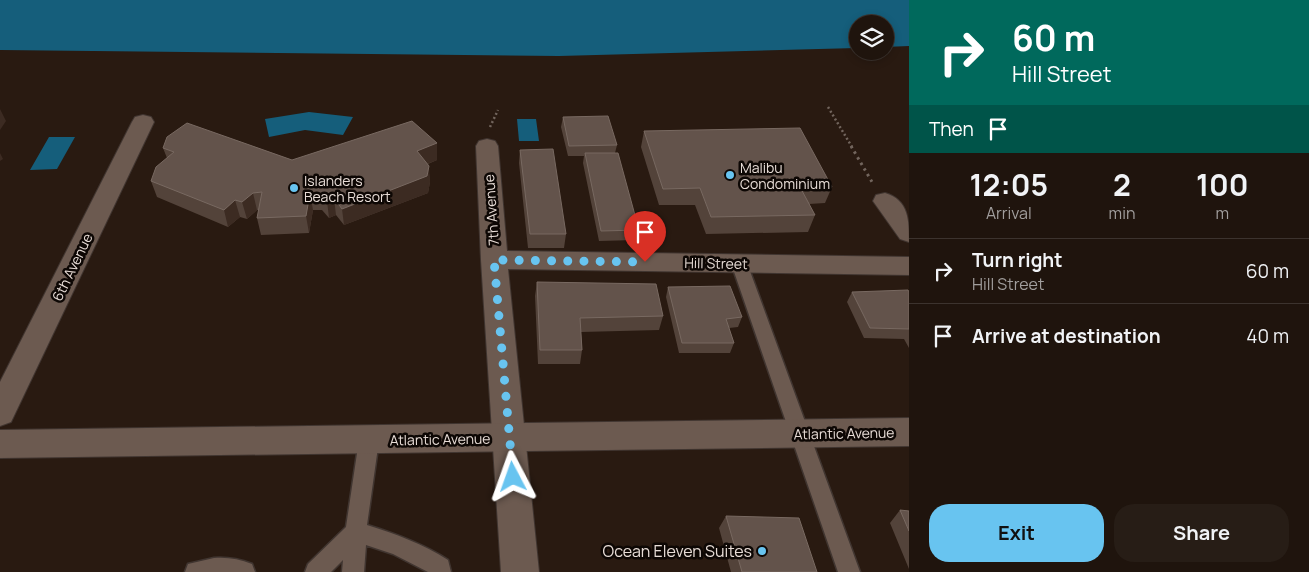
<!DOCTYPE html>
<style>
:root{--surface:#1f140d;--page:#271d16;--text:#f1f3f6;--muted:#a19e9d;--line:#3c332e;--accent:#68c4f0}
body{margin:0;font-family:Manrope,sans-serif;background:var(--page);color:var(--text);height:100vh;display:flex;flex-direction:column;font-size:19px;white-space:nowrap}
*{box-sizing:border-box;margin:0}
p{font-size:16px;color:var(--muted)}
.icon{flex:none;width:28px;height:28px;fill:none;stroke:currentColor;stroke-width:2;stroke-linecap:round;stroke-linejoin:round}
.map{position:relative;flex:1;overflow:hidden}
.side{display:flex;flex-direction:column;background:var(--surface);width:400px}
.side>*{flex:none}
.top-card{background:#00695c;color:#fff;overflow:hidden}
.tools{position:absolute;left:849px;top:15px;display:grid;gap:10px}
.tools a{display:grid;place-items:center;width:45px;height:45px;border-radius:50%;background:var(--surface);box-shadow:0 2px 8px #0003,0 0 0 1px var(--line);font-size:25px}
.pin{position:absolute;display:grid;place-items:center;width:42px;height:42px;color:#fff;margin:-51px -21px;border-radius:50% 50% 50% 0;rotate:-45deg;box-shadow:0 0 5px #0007}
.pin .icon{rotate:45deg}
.me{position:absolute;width:55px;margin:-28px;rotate:356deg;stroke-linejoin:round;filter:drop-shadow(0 0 4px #0008)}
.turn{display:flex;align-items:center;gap:18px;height:105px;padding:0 20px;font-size:22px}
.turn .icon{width:65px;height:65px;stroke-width:2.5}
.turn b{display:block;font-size:35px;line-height:42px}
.then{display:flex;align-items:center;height:48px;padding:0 20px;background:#0003;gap:10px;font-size:19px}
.eta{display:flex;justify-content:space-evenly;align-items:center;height:85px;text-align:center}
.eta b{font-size:30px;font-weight:700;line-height:35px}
.primary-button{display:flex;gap:10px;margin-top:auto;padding:10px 20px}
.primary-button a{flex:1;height:58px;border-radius:20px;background:var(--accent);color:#111;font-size:20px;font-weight:700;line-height:58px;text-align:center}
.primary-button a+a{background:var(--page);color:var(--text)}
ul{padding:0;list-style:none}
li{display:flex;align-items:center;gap:15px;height:65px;padding:0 20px;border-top:1px solid var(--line)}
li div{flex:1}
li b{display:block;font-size:19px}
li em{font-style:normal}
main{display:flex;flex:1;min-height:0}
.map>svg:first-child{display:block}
</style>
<main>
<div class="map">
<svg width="909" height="572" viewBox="0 0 909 572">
<rect width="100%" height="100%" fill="#291a11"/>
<!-- water -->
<path fill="#155e7b" d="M0,0h909v46l-24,1v-23h-27l-1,24 -298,8 -559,-6z
M309,112l44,5 -10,18 -38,-5 -36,7 -4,-18z
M517,119h19l3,22h-20z
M49,137h26l-18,32 -27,1z"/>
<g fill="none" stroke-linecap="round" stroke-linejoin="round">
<!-- service casing -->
<g stroke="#403530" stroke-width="3">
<path id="service" d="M739,257l6,2 2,4 113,309h-22l-107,-309 2,-4z
M369,432l7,2 3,6 -12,85c29,9 56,19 81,35l3,12h-23l-35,-18 -27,-9 -2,27h-22l1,-12 -12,12h-26l3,-8 38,-37 13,-87 3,-6z
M214,558c14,-1 25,1 38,6l3,8h-70l3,-8z"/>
</g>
<!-- minor casing -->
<g stroke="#403530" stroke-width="2">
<path id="minor" d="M143,115l8,2 3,5 -143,300 -11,4v-44l132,-260 3,-5z
M487,139l8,2 3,5 9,105 402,6v18l-401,-6 31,303h-38l-20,-312 -5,-114 3,-5z
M885,193c24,7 24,28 24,49l-9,-3 -27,-38 3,-6z"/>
</g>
<!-- secondary casing -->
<g stroke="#403530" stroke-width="2">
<path id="secondary" d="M909,418v28l-909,12v-28z"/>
</g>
<!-- path-far1 -->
<path stroke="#72655d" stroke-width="2.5" stroke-dasharray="2 2.5" stroke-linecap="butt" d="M828,107l24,40
M490,127l8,-17"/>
<!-- path -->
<path stroke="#72655d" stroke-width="3" stroke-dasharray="2.5 4" stroke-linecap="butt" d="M851,146l21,36"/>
<!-- service -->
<use href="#service" fill="#6c5a50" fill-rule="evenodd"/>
<!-- minor -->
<use href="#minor" fill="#6c5a50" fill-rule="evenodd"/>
<!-- secondary -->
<use href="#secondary" fill="#6c5a50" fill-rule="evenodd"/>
</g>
<!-- wall -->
<path fill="#53433a" d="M563,117l54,28 -2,8 24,77 -3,10 -37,1 -16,-78 1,-7h-16l-7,-29z
M644,131l188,56 -7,16 -16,1 6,11 -7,17 -102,2 -11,-29h-36l-18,-58z
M437,143v17l-9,4 2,18 -2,11 -84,32 -8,-10 -7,3 -7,-8h-9l-4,23 -48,2 -4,-17 2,-8h-2l-10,9 -7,-2 -12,10 -71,-30 -6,-16 16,-23 -4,-10 129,12z
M520,150l46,84 -2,14h-36l-9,-85z
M537,282l126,34 -4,14 -78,2 1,18 -2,14h-42l-3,-68z
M668,287l74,30 -4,10 -9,1 5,15 -4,10h-51l-13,-56z
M852,292h57v56l-5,-9 -40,-1 -17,-36z
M900,510l9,1v58l-19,-46z
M726,516l91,56h-86l-12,-44z"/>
<!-- shaded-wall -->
<path fill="#3c2b22" d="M0,109l6,12 -6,9z
M437,143v17l-20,8v-17z
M0,153l3,6 -3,2z
M429,166l1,16 -2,11 -84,32 -2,-16z
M253,193l4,17 -10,9 -5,-17z
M310,193l3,17 -4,23 -3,-17z
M334,198l2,17 -7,3 -2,-17z
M235,200l5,17 -12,10 -4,-17z"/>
<!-- building -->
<path fill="#63534b" stroke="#786961" d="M608,116l9,29 -48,1 -6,-29z
M412,121l25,22 -20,8 12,15 -2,10 -85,33 -8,-11 -7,3 -7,-8h-10l-4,23 -49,2 5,-26 -9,1 -11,9 -7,-2 -11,10 -73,-29 5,-14 18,-15 -11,-4 4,-11 20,-14 105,37z
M800,128l32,59h-32l15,28 -104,2 -11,-29 -37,1 -19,-58z
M553,149l13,85h-36l-10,-84z
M585,153h33l21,77 -38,1z
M537,282l119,2 7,32 -83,2 2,32h-42z
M730,286l12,31 -16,2 8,24h-52l-14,-56z
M908,290l1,2v37l-39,-1 -18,-36z
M900,510l9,1v20z
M726,516l73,2 18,54h-75z"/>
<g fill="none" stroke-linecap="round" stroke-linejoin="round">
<!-- route -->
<path stroke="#68c4f0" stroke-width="9" stroke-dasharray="0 16.2" d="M513,477l-19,-217 151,2"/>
</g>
<!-- markers -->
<g fill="#68c4f0" stroke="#0d0704" stroke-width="2">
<circle cx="730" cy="175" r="5"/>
<circle cx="294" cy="188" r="5"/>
<circle cx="762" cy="551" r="5"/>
</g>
<g text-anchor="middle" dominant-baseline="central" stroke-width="5" stroke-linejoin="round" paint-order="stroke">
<!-- poi labels -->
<g font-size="14" fill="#e8ddd7" stroke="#0d0704" text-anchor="start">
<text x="740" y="167">Malibu<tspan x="740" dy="16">Condominium</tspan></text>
<text x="304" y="180">Islanders<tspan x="304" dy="16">Beach Resort</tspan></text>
</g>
<!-- street labels -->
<g font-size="14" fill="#e8ddd7" stroke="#0d0704">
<text transform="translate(491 210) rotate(-94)">7th Avenue</text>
<text transform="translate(716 263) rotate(1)">Hill Street</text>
<text transform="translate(72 267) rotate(-64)">6th Avenue</text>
<text transform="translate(844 433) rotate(-1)">Atlantic Avenue</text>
<text transform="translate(440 439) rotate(-1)">Atlantic Avenue</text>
</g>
<!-- near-poi labels -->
<g font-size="16" fill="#e8ddd7" stroke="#0d0704" text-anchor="end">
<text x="752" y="551">Ocean Eleven Suites</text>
</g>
</g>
</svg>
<div class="tools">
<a><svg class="icon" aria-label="layers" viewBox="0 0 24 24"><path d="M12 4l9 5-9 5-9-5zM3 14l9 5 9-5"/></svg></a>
</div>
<div class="pin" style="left:645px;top:262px;background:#d93025"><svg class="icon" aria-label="arrive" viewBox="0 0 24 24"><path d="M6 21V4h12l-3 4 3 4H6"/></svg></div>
<svg class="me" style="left:513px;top:477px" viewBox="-20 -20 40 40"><path d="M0-17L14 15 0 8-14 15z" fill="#68c4f0" stroke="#fff" stroke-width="4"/></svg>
</div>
<section class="side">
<div class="top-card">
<div class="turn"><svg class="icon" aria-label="right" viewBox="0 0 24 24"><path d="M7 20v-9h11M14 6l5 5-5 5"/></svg><div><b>60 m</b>Hill Street</div></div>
<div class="then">Then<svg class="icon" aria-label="arrive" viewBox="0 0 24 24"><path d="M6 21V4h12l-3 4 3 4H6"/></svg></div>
</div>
<div class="eta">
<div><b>12:05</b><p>Arrival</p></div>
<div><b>2</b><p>min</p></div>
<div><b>100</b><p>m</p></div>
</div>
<ul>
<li><svg class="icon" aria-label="right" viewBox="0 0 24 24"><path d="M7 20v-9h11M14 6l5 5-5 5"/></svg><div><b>Turn right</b><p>Hill Street</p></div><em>60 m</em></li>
<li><svg class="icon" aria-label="arrive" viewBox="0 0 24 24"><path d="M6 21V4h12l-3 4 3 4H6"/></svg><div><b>Arrive at destination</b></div><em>40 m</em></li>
</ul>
<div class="primary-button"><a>Exit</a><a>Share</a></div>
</section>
</main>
